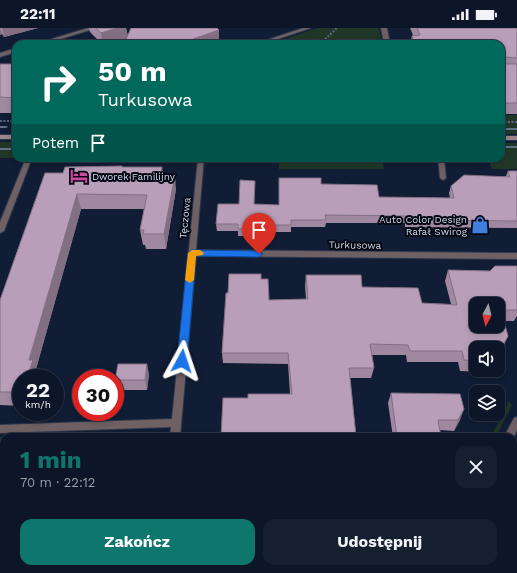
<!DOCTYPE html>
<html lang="pl">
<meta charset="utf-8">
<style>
:root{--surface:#0d1628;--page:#161f30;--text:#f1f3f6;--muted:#9a9fa8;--line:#2d3545;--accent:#0f766e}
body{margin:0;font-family:"Work Sans",sans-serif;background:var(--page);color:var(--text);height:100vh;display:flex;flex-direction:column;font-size:15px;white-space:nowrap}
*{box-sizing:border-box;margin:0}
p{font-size:13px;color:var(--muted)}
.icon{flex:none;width:22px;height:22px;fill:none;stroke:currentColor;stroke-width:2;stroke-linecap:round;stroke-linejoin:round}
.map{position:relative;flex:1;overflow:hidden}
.panel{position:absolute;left:0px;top:405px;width:517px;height:140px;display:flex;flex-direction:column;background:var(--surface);border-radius:12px 12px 0 0;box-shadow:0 2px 6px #0003,0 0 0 1px var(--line)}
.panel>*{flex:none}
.banner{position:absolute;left:12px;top:12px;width:493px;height:122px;border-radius:12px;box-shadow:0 2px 6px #0003,0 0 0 1px var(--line);background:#00695c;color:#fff;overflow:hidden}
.needle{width:26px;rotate:187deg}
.fabs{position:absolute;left:469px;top:269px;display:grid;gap:8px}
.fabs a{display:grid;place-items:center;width:36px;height:36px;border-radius:8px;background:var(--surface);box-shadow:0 2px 6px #0003,0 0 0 1px var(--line);font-size:20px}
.speed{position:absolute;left:12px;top:341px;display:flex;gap:8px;font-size:20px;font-weight:700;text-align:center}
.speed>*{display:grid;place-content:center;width:52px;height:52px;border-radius:50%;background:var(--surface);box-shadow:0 2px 6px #0003,0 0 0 1px var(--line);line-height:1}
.speed small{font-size:10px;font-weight:400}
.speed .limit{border:6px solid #d22;background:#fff;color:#111}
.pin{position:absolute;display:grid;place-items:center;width:34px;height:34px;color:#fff;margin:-41px -17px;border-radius:50% 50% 50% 0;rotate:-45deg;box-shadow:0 0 4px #0007}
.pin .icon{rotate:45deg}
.me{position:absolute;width:44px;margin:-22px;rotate:5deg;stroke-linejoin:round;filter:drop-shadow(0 0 3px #0008)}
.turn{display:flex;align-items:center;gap:14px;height:84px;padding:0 20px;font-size:18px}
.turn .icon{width:52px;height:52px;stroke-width:2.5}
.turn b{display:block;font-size:28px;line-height:34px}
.then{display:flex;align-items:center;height:38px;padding:0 20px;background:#0003;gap:8px;font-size:15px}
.round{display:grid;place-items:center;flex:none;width:42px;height:42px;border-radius:12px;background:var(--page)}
.summary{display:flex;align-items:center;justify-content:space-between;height:68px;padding:0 20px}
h1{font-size:24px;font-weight:700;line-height:30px;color:var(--accent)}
.cta{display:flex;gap:8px;margin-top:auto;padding:8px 20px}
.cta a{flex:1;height:46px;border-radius:12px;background:var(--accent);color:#fff;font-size:16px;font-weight:700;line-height:46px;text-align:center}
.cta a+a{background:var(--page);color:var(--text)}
.status{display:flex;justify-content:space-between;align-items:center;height:28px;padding:0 20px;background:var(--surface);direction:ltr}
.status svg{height:11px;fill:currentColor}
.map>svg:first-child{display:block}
</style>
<div class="status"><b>22:11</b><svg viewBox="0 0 49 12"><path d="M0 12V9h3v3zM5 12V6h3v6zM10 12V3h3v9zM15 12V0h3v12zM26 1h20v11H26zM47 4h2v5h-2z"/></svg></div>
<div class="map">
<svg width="517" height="545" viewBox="0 0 517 545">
<rect width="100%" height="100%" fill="#111d35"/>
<!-- green -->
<path fill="#203728" d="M318,0h61l3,16h-113z
M501,87h16v19h-16z
M0,114h16v16h-16z
M501,115h16v26h-25l-4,-11h13z
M279,130h103l2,11h-105z
M509,373l3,4 -16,32h-5z
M145,405l11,4h-152v14h-4v-14z
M365,541h37v4h-36z"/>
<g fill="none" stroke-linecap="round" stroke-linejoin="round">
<!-- stream -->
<path fill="#627285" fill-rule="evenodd" d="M0,98h6l2,1 -2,1h-6z
M501,100h16v2h-16z
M501,118h16v2h-16z
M0,120h16v2h-16z"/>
<!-- lane casing -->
<g stroke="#2c374e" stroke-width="2">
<path id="lane" d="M438,130h6l2,20 -1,1 -2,1 -3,-2z"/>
</g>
<!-- street casing -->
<g stroke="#2c374e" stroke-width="2">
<path id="street" d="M88,0h9l-53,16h-9z
M303,0h8l-48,16h-8z
M381,0h6l3,16h-6z
M16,20v4l-16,5v-4z
M26,130h6l-28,73 -4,2v-11z
M198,130h6l-8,92 321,3v6l-321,-3 -16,181h-10l1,-10 -171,6v-8l172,-6z
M517,389v13l-4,9v-2h-9l10,-19z
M0,536h4v5h5l-1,4h-8z
M435,541h11l-1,4h-11z"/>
</g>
<!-- secondary casing -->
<g stroke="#2c374e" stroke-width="2">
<path id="secondary" d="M0,107h16v4h-16z
M501,108h16v4h-16z"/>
</g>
<!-- path -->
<path stroke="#5b667b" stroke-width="2" stroke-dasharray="2 1.5" stroke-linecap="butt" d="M310,12l10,4
M320,16l17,-16
M0,93h16
M501,94h16"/>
<!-- lane -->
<use href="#lane" fill="#6e6063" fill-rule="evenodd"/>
<!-- street -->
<use href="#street" fill="#6e6063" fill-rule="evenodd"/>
<!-- secondary -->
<use href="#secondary" fill="#9c858a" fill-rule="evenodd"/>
</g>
<!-- wall -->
<path fill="#9f88a0" d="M0,0h38l-34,9 -2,-3 -2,1z
M89,0h37l2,8 91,-6v11l-92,-3 -21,6h-4l-12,-12z
M410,0h107v86h-16v-70h-91l2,-8 1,-1z
M0,36h16v49h-16z
M122,138l1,1 40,8 13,14 -10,60h-20l-1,-4h-2l-3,-15 4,-21h-63l-45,160 3,6 -18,3v28l-21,-1v-105l63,-127z
M508,143h9v57l-112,-1v-4h-79l-1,4h-34v5h-37v4h-16v-5h-21l-1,-7 63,-19v-27l42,6 58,13 71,1 -1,-5 2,-7 55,-10z
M517,238v50l-3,5h-10l4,15 -5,11 -27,1v22h9l-1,2 -24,-1 -2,-9h-51l-1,-7h-34l2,13 -3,10h-21l-129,59 27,-39 42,-4 -2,-30 -65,-1 -1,-10 6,-60 33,-14 8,21 37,-1 -1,-13 1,-11 56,12 60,16 29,1 -6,-23 3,-11 42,1z
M149,346l-2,16h-30l-2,-9v-3z
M391,365l69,27 -6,11 -14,-1 1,7h-48l-5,-34z"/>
<!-- shaded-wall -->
<path fill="#826f82" d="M0,0l2,6 -2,1z
M2,0h36l-34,9z
M117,0h9l2,10 -22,6h-3l-2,-11z
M219,2v11l-9,3h-21l4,-5z
M162,139l2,15 -3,-7z
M175,147l1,14 -10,60 -2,-15z
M77,166l4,15 -45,160 3,6 -1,3h-11l2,-18z
M508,308l-5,11 -5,9v-2z
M147,336l2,10 -2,16 -2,-10z
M464,381l-4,11 -6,11 4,-11z"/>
<!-- building -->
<path fill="#b99eba" stroke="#826f82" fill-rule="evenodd" d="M96,0h21l-16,5z
M131,0h86l2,2 -26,9 3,3 -7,2h-65z
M417,0h100v30l-13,-1 -1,6 1,1h13v39h-15l-1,-2v-57h-86l-3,-8 8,-1z
M0,36h16v34l-16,-1z
M122,138v1h40l-1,8h14l-11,59h-21l1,-4h-4l7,-35 -70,-1 -48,166h4l-6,18h-6v14h-21v-92l45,-127h18l2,-6z
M508,143h9v50l-110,-1 -1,-4 -81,-1 1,5h-35v5h-37v4h-16v-5h-22l2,-20h21l1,-24 15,1 -1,23 25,1v-27h42v6l56,1 2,12 75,1 -3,-12 13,-11 46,2z
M495,238h22v44h-16l7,26 -10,18v-6h-22v13l-12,-1 -2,-9h-52l-2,-6 -38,-1 4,24h-25l7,68 18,1h-153l2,-39h25v-4h44l-4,-41h-66l4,-60h2l1,-19h32v5h7l1,21 39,-1 -2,-24h55l1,12 56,1 4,15 35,2 -9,-35 42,1zM476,276h22v22h-22z
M118,336h29l-2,16h-30z
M391,365l69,1 4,15 -6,11h-20l3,17h-44z"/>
<!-- route -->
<path fill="#1a73e8" stroke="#114b97" d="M192,222l67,1 4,3 -4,3 -63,-1 -9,105 -1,3h-7l-2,-3 11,-108z"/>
<!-- slow -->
<path fill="#f59e0b" d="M192,222h8l4,3 -1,2 -7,1 -2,24 -4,3 -5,-3 3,-27z"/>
<!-- icons -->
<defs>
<g id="hotel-bare" transform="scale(1.38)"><path d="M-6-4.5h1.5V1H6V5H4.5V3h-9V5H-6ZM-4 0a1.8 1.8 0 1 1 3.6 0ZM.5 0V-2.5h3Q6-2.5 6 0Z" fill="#d1479c" stroke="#040812" stroke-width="2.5" paint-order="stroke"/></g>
<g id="shop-bare" transform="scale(1.38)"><path d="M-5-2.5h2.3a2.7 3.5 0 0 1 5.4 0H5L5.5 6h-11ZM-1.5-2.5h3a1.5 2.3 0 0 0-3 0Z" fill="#3f7fe0" stroke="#040812" stroke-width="2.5" paint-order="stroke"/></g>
</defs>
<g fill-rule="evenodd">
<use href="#hotel-bare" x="79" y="148"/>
<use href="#shop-bare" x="480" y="197"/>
</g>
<g text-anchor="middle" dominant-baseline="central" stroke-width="4" stroke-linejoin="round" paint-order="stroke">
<!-- poi labels -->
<g font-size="10" fill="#cfd8e9" stroke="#040812" text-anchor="start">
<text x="92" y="148">Dworek Familijny</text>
<text x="467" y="191" text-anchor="end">Auto Color Design<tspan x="467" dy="12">Rafał Swirog</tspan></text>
</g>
<!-- street labels -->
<g font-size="10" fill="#cfd8e9" stroke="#040812">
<text transform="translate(185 190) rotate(-84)">Tęczowa</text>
<text transform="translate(355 217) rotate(1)">Turkusowa</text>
</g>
</g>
</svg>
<div class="fabs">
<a><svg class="needle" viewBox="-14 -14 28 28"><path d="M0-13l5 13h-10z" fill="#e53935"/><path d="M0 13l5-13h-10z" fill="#9a9fa8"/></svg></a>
<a><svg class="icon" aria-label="sound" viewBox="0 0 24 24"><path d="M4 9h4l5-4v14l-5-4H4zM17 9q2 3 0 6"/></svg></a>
<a><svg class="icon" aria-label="layers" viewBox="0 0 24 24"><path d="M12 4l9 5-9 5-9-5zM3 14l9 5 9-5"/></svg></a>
</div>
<div class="speed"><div>22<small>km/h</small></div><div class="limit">30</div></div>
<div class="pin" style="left:259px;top:226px;background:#d93025"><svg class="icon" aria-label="arrive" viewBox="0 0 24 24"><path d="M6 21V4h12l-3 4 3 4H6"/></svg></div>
<svg class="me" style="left:182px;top:333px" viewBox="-20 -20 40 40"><path d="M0-17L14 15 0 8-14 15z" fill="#1a73e8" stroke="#fff" stroke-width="4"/></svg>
<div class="banner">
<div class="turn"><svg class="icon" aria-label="right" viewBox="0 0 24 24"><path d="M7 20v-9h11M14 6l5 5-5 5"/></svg><div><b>50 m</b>Turkusowa</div></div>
<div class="then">Potem<svg class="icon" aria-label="arrive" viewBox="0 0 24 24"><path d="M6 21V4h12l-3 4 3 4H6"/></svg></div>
</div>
<section class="panel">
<div class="summary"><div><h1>1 min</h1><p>70 m · 22:12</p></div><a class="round"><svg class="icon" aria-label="close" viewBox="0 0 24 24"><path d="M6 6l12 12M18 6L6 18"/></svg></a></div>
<div class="cta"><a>Zakończ</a><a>Udostępnij</a></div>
</section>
</div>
